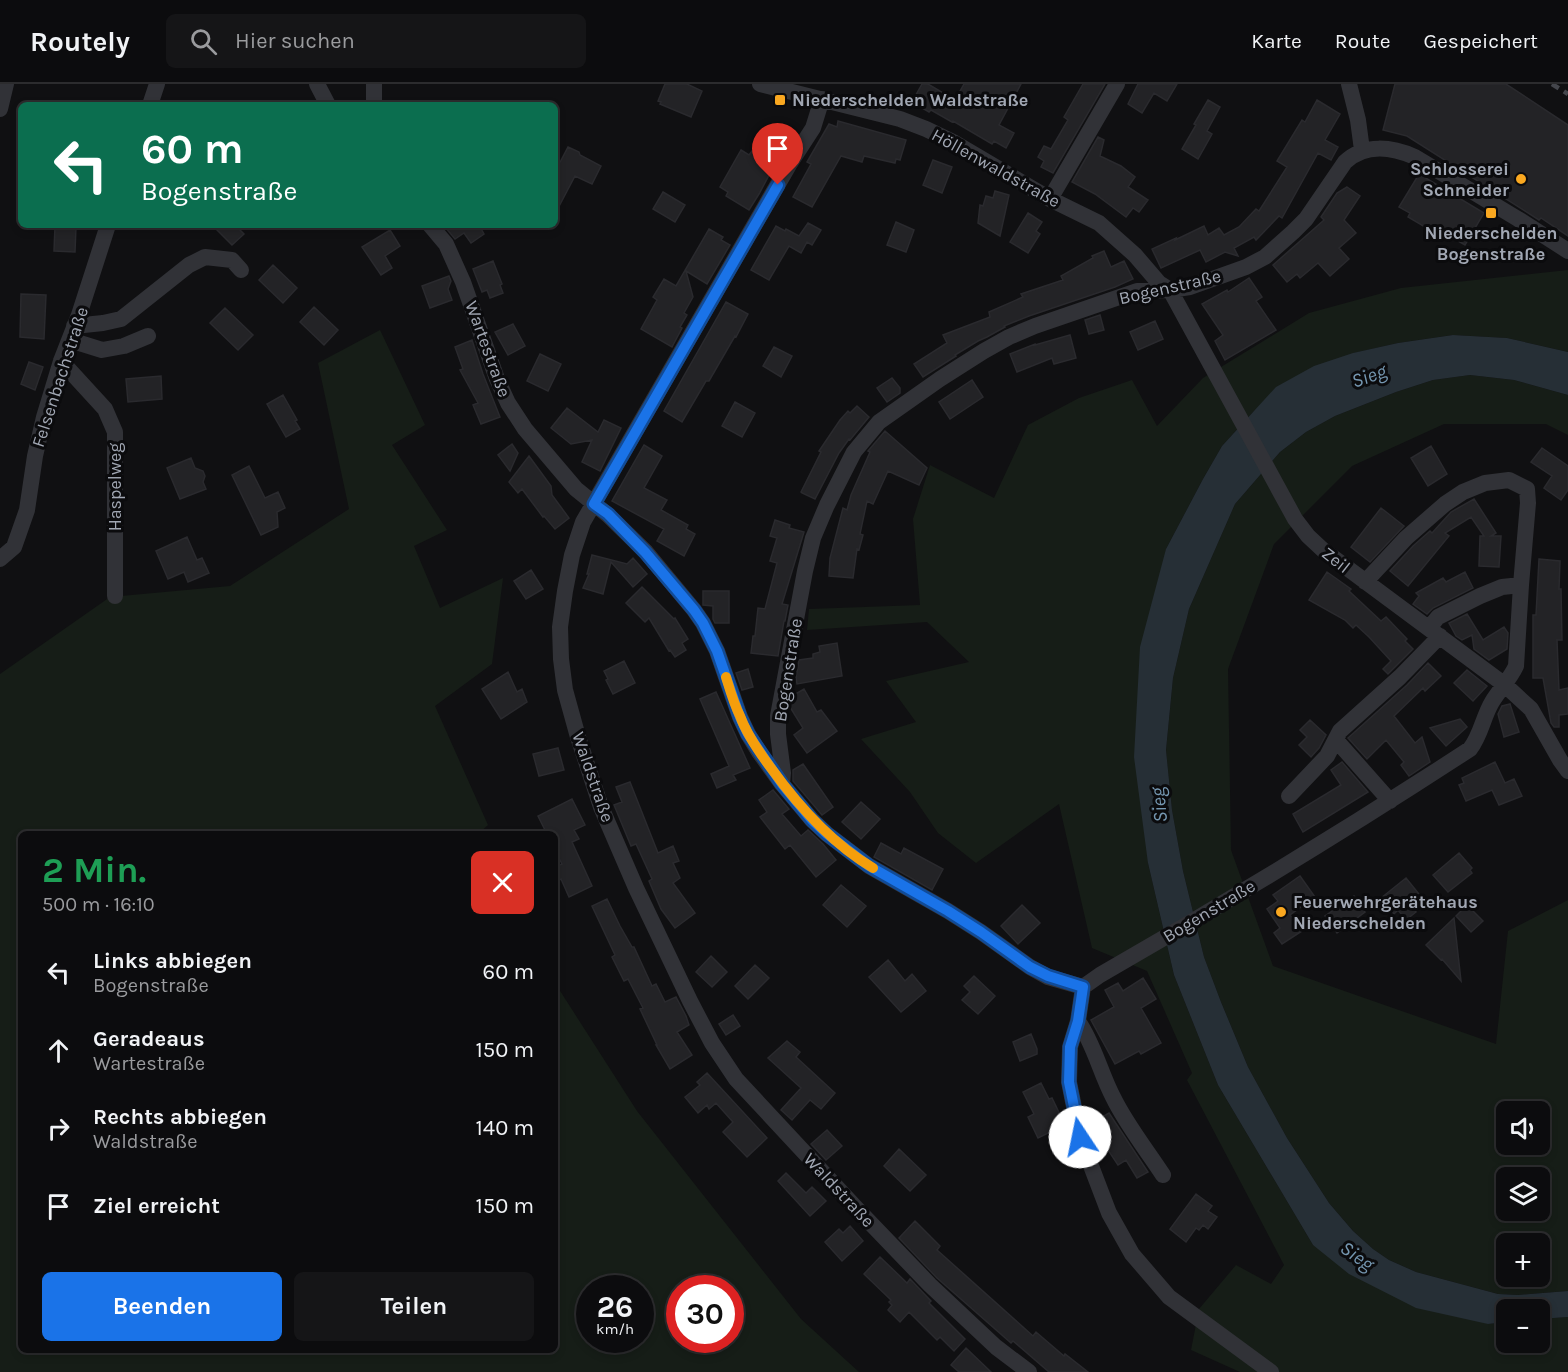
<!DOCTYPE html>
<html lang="de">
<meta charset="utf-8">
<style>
:root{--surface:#0c0c0e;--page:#151517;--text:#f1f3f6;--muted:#9a9b9e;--line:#2c2c2e;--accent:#1a73e8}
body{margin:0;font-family:Karla,sans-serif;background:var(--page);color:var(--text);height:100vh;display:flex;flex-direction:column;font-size:22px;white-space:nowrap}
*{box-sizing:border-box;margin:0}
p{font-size:20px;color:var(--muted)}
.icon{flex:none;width:33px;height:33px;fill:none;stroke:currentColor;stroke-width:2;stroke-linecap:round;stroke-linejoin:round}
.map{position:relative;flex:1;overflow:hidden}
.details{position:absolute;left:18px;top:747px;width:540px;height:522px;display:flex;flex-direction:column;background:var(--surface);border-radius:9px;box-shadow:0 3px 9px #0003,0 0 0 2px var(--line)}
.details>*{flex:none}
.banner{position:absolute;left:18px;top:18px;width:540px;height:126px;border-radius:9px;box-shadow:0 3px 9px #0003,0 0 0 2px var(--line);background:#0b6e4f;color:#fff;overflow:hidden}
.fabs{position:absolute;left:1496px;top:1017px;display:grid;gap:12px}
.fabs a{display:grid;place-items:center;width:54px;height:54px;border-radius:9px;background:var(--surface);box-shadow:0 3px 9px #0003,0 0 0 2px var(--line);font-size:30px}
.speed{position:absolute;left:576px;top:1191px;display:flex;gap:12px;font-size:30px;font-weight:700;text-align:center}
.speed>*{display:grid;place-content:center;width:78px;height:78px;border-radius:50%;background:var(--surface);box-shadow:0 3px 9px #0003,0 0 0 2px var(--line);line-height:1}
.speed small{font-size:15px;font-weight:400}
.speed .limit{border:9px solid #d22;background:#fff;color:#111}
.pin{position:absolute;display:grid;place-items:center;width:51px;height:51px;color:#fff;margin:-62px -26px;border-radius:50% 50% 50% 0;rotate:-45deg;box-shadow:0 0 6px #0007}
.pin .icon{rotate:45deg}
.me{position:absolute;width:66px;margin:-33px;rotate:349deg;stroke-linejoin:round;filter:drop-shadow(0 0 4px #0008)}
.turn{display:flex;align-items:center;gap:21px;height:126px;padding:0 24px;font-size:27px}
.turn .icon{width:78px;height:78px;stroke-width:2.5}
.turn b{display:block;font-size:42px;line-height:51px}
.round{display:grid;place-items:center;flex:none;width:63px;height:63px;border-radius:9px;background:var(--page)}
.summary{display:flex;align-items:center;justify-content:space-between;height:102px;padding:0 24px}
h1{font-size:36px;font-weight:700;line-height:45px;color:#1e9e55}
.primary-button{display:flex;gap:12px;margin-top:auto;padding:12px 24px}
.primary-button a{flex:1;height:69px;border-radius:9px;background:var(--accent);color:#fff;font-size:24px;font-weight:700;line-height:69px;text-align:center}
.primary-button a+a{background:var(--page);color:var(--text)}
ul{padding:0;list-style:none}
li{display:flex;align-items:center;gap:18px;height:78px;padding:0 24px}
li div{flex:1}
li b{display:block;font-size:22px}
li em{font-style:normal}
header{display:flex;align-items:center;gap:36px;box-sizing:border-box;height:84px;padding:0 30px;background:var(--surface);border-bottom:2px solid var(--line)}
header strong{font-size:28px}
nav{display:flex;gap:33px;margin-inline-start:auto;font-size:21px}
.search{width:420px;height:54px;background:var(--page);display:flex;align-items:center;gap:15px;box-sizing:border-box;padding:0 21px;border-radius:9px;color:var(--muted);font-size:22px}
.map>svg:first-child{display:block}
</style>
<header>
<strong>Routely</strong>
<div class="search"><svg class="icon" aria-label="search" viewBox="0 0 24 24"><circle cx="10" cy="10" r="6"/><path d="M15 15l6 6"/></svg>Hier suchen</div>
<nav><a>Karte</a><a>Route</a><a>Gespeichert</a></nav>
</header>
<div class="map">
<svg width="1568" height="1288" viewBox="0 0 1568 1288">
<rect width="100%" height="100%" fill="#101012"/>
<!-- green -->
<path fill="#161d17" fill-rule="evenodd" d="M1568,186v82l-61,-14 -54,-3 -55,8 -44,10 -100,58 -32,35 -19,33 -37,70 -18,314 26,112 44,110 95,160 175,79 18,-2v20h33v-23l29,-2v55h-328l-49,-22 8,-41 37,-44 35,19 13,-19 -97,-185 5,-7 -45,-102 -55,-23 -33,-144 -83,59 -38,-30 -28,-41 -49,-53 55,-17 -30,-41 83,-19 -42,-40 -120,8 2,-21 111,-4 -7,-86 17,-54 64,33 34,-73 51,-27 53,-18 25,46 46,-48 106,-65 92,-25z
M380,246l45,95 -33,20 55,85 -33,16 26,62 63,-30 -11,86 -57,42 53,119 -10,9h-457v516h534v-367l82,128 164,208 58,53h-859v-698l110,-77 120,-11 119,-77 -31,-146zM590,1204h50v52h-50zM680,1204h50v52h-50z
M1470,291l44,5 54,15v40l-22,-11h-102l-92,42 -78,78 -46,125 3,181 42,116 223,78 12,-113 60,-31v391l-50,4 -20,-1 -82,-22 -27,-12 -16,-11 -20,-18 -24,-28 -42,-65 -39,-71 -27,-65 -17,-45 -21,-86 -11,-61 -6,-60 7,-72 16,-69 46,-105 45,-52 26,-20 29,-16 61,-24 37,-12zM1506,1028h33v32h-33zM1506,1094h33v32h-33zM1506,1160h33v32h-33z"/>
<!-- water -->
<path fill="#262f36" d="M1453,251l54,3 61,14v43l-54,-15 -44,-5 -37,5 -37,12 -61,24 -29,16 -26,20 -45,52 -46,105 -16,69 -7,72 6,60 11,61 21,86 17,45 27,65 39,71 42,65 24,28 20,18 16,11 27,12 82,22 20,1 50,-4v26l-29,2v-9h-33v12l-18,2 -72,-16 -67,-34 -36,-29 -95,-160 -44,-110 -26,-112 -14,-106 6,-110 26,-98 37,-70 19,-33 54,-59 38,-21 39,-13 45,-10z"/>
<!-- building -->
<path fill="#232326" stroke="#2a2a2e" stroke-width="1.5" d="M665,0h22l15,7 -11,26 -31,-13 1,-2 -3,-1z
M922,0h6l27,16 9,-16h57l-22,41 15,8 -8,15 -12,-7 -2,3 -39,-23 -1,1 -21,-12 -2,2 -17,-10z
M1083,0h22l-52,89 -12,-6 3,-6 -6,-4 6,-11 7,3 17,-29 -4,-3z
M1138,0h39l-10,17 -13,-8 -12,20 -14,-9z
M1395,0h111l62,41v111l-27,-18 -2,2 -132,-84 -24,-6z
M1208,16l12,7 -13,24 5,3 -14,25 -16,-10 14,-24 -2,-1z
M1317,16l23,14 -15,26 13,7 -7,13 -13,-7 -36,65 -3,-2 -23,24 -2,-3 -20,11 4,8 -13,-4 -19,10 -6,-12 -39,18 -9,-19 24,-11 -1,2 29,-14 4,9 11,-7 5,7 15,-8 17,-18 3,2 28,-44 -10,-6 25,-41 3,2z
M838,37l68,19 -6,20 -4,-1 -1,4 -31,-7 -2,6 -21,-6 -29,51 -19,-10 18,-33 -4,-2 22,-38 8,3z
M1098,53l6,3 -4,16 21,10 14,11 -7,10 20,13 -9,12 -6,-4 -7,9 -31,-23 -23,-12z
M568,63l11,5 1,3 21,11 -9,18 -17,-8 -20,38v-42z
M741,66l8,5 3,-4 23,13 -16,30 -10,16 -23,-14 2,-4 -8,-5z
M933,76l19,7 -10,26 -19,-8z
M1419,90l65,39 -19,32 -33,-19 -2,4 -22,-13 2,-4 -11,-6z
M1347,103l13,9 -16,24 12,13 -17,15 10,11 -19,17 -12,-13 -18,15 -3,-4 -10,8 -14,-17 51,-45 -3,-3 16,-24z
M995,107l14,4 -9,41 -22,-13 2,-18 3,1 3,-10 7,2z
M663,108l22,13 -10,17 -22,-13z
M1028,129l14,9 -6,9 4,3 -12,19 -18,-11z
M896,138l18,8 -8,22 -19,-7z
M808,139l13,7 -9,15 -5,-3 -6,11 -12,-7 -20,34 -18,-10 25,-44 9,5 1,-2 13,7z
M212,141h23l9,9 -12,11z
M449,141h30l5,9 -13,9 -7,-10 -9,6 -10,-12z
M55,142l21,1 -1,25 -21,-1z
M709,145l14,8 -2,3 9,5 -23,39 -21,-13 7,26 -9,16 3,2 -7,12 2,1 -10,19 -31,-18 16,-29 -4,-3 11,-18 12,7z
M390,146l10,16 -15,10 7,12 -11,7 -19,-28z
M1104,167l7,16 13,-6 9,18 -18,8 -86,29 -25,10 1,1 -18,10 -9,4 -23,14 1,1 -33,21 -9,-13 33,-21 -4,-8 47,-18 -1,-5 34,-15 -2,-3 42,-14 -2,-4 32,-18 -1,-2z
M493,177l9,23 -2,1 3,8 -13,5 -3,-8 -5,2 -9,-23z
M273,181l24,23 -14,15 -24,-23z
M449,192l2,5 -3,8 4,11 -22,8 -8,-22z
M1249,194l13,19 -6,4 20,29 -51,30 -10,-19 8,-6 -21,-31 25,-14 1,2z
M21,210l25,1 -2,44 -24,-2z
M726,218l22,12 -12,23 -1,-1 -26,45h-3l-24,41 -18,-11z
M314,223l24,23 -14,15 -24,-23z
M225,224l28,27 -15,15 -28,-27z
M1100,231l4,15 -15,4 -4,-14z
M1155,237l8,18 -25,11 -8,-18z
M513,240l12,22 -17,9 -13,-23z
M1070,251l6,23 -22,6 -2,-6 -35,14 -7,-18 25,-10v1z
M472,256l11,34 17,43 -19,7 -8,-19 5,-2 -18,-33 3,-1 -8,-22z
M774,263l18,9 -11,21 -18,-11z
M540,270l21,10 -13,27 -21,-10z
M29,278l14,5 -8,23 -14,-6z
M161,292l1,23 -34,3 -2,-23z
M892,294l8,10v5l-13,9 -10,-14z
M972,296l11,17 -33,22 -11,-17z
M283,311l14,25 -2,1 5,8 -14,8 -19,-33z
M735,318l20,11 -13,24 -20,-11z
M857,322l12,11 -19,23 -1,-1 -10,14 -24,46 -13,-6 -1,-1 20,-40 -2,-1 21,-31 8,-9 2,2z
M567,324l31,24 6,-12 17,8 -21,43 -18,-9 10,-22 -21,4 -20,-16z
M885,347l42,37 -8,17 -31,-14 -15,33 -6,-3 -7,33 3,1 -4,15 -2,-1 -4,29 -24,-2 1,-18 13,-50 4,2 4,-15 19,-43 -2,-1z
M512,360l6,9 -8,18 -12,-16z
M644,361l18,11 -18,32 23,12 -6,10 27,15 -2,4 9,5 -11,22 -27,-15 7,-12 -52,-28z
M1431,362l16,28 -19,12 -17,-28z
M1542,364l26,18v24l-7,10 -17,-12 8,-12 -21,-14z
M529,372l22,30 1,9 17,23 -14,11 -11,-13 -1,1 -21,-28 -4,4 -9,-11z
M191,374l4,10 8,3 2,5 -2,6 3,7 -26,10 -13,-31z
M249,382l16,32 13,-6 7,16 -8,4 1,15 -17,8 -29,-60z
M1474,415l22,34 -5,3h10l-2,31 -20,-1 1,-30h4l-13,-19 -26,16 4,3 -41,50 -18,-15 23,-25 17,-15 2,2 19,-21z
M1381,424l23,18 -34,36 -19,-15z
M775,436l15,5 -1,3 15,4 -22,72 6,1 -3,16h-1l-6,35 -27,-3 2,-17h2l3,-28 7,1 12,-46 -7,-2 7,-23 -7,-2z
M187,453l10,23 5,-2 7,15 -21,9 -4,-10 -16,7 -12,-28z
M592,471l35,9 6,-6 14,16 -14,13 -22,-25 -8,32 -20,-6 6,-14h-2z
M1539,475l21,2 -1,28h2l1,51h-5l2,50 9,-2v26l-9,1v12h-5l-3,-4 -8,-45h-10v-63h3z
M531,486l12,19 -17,10 -12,-18z
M1327,488l24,17 -2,2 32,30 5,-4 21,22 -2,2 8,8 -25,25 -5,-5 8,-8 -22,-24 -13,-12 -3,3 -8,-8 -36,-20z
M1465,488l8,16 -40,20 -6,6 -14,-10 6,-8 -3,-3 27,-15 3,4z
M642,503l32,32 1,-1 13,21 -6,4 4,7 -11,7 -5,-7 -1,1 -20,-33 -4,4 -19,-19z
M703,507h26v32h-14l-2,-4v-13l-10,-1z
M1467,530l16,26 21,-13 4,6 -1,16 -18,11 -15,-11 -2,-14 -10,5 -6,-4 -7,-13z
M837,559l5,33 -45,8 -1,-7 3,-17 14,-2v-4l7,-2 -1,-6z
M624,577l11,22 -22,11 -7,-14 2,-1 -4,-8z
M1428,579l13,13 -16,15 -2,-3 -29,28 21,27 7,-6 8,25 -21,14 -8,-11 3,-3 -18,-22 -19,19 -19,-21 59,-53z
M748,585l5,18 -11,3 -6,-17z
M1467,586l20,16 -14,15 -19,-18z
M508,588l9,20 5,-3 5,13 -26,17 -19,-30z
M804,605l13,23 4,-2 16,21 -30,22 -13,-18 9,-7 -13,-21 2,-11z
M716,608l34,76 -17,7 3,5 -19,8 -6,-14 18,-8 -29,-67z
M1510,620l9,28 -15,5 -6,-23 4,-8z
M1460,635l7,8 -21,19 -16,-18z
M1310,636l16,15 -7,13 -8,9 -12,-12 8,-8 -7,-7z
M558,664l6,22 -25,6 -6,-22z
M1342,678l26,30 -65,40 -10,-18 48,-29 -10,-15z
M1495,678l10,21 9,-4 8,17 -23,9 -7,-15 -26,11 -7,-16 5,-2 -2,-5z
M803,680l30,43 -11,8 -29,-34v-11z
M630,698l28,71 15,-7 6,15 -6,2 7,15 -7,5 22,30 -20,15 -14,-19 -12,-28 3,-2 -16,-35 -5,2 -17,-41 8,-3 -6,-15z
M773,706l16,19 -7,5 19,22 7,-6 15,14 13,16 -20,17 -26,-32 -5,4 -25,-32 7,-5 -8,-12z
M572,715l13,26 -11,5 5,9 -7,3 20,44 -23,11 -8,-18 -6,3v-15l7,-3 -7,-14v-16h-8l-9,-18z
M861,718l19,17 -19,20 -19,-17z
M881,759l20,11 3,-6 39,21 -11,21 -58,-33z
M1459,769l13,15 -2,2 2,3 -24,19 -15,-17z
M1300,792l15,21 -25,18 12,16 -20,13 -8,-11 6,-5 -13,-19 11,-8 -5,-6z
M1406,794l13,16 -11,8 8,10 -10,8 -8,-10 -4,4 -13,-16z
M841,801l25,21 -19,21 -24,-22z
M1354,812l11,16 -28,21 -12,-17z
M607,815l13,27 12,21h2l18,39 4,-2 9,18 11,-5 10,19 3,9 -12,7 15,23 -22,14 -14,-24h1l-17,-36 3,-1 -15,-29 -4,2 -12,-24 3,-2 -23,-49z
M1022,821l18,18 -22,21 -17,-18z
M1467,821l16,16 -12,11 -15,-16z
M1454,834l7,63 -19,-22 -1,1 -15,-15z
M711,872l16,16 -15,15 -16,-15z
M888,876l17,21 7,-7 14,17 -25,21 -32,-35z
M755,881l14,13 -21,21 -13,-13z
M974,892l21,20 -17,18 -16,-14 8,-8 -6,-6z
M1143,894l13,21 -15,9 20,35 -20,11 -2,-3 -24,13 -24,-44 23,-13 -9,-17 13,-7 5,8z
M733,931l7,11 -14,9 -7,-11z
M1031,950l6,15v5l-17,7 -7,-19z
M787,957l13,11 -4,5 39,36 -14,16 -11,-9 -18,20 -11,-10 20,-22 -33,-30z
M707,989l60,65 -20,19 -24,-25 10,-10 -17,-19 -7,6 -2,-4 -9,8 -13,-16 15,-12 -3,-3z
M1041,999l8,16 3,-1 13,27 -27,13 -10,-21 6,-3 -11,-22z
M1109,1029l39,59 -11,6 -11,-18 -8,5 -18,-27 -3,2 -9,-15z
M827,1046l15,16 -16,14 -15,-16z
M899,1065l27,26 -16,16 -26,-25z
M786,1089l20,20 6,-6 14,14 -16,15 -32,-35z
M1196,1110l16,12 -4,5 9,6 -9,12 -5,-4 -4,5 -3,-2 -10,14 -16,-13z
M915,1137l25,25 -3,4 96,86 3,-4 28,24 1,-2 23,18h-39l-36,-31 -2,2 -74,-65 -38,-40z
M850,1142l13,15 -21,20 -17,-19 14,-13 4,4z
M880,1173l27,26 3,-4 21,22 -2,2 36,36 -11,12 -14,-14 -3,3 -28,-28 -9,10 -12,-12 4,-5 -3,-3 2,-2 -27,-26z
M966,1264l25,24h-32l-8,-7z"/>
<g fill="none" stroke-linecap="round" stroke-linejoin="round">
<!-- minor -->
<path stroke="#313237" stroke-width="16" d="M317,0l11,21
M760,0l140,35 26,10 27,13 97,57 49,24 36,32 24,28 11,7 125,229 13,17 15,14 182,135 26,24 29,51 8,11
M1349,0l9,36 4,30
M822,15l-9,29 -24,37 -206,357 -11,33 -7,36 -5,36 1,32 4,31 13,47 23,70 35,81 54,113 22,42 24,36 121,130 73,76 66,62 33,25
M150,21l7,-21
M374,21v-21
M0,25l6,-25
M1050,115l67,-115
M430,141l16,19 17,38 34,97 11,24 17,26 51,60 32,26 38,37 48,58 9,13 14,28 23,66 8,17 11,18 23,32
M74,242l29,-3 18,-4 68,-54 16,-8 27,3 9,10
M70,256l32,10 22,-4 24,-10
M61,277l44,48 10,23v164
M0,475l14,-12 13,-37 8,-54 9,-39 17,-56 18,-46 29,-90
M1429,544l9,-11 42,-21 22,-9 19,-2
M1336,656l54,61
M1289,712l38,-40 13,-25 60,-54 40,-41
M1083,903l-35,-10 -18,-10 -49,-35 -33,-21 -79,-45 -42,-32 -15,-14 -30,-36 1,-11 -5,-39v-18l27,-145 8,-33 14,-33 27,-53 25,-30 61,-43 44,-28 25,-14 26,-11 102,-35 33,-1 20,-3 56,-20 19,-10 28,-25 13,-13 39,-57c20,-19 47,-15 70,-5l103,62 50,32
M1083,903l17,-12c126,-72 249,-147 370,-226 11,-14 13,-32 22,-47 8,-13 18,-23 24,-36l5,-81 7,-82 -1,-14 -18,-9 -24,3 -22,9 -18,12 -39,34 -41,44
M1083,903l-5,34 -8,26 -1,35 11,55 29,76 23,41 37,43 102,75
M1078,937c16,23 22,51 35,76 13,27 33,52 50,78"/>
<!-- rail -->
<path stroke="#44464c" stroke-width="4.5" stroke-dasharray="8 6" stroke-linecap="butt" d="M1552,0l16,10"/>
</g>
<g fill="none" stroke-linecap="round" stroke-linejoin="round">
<!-- route casing -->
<g stroke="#114b97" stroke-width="15">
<path id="route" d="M778,101l-184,319 14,10 37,38 49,58 9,13 14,28 23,66 8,17 34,50 30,36 15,14 42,32 79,45 33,21 49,35 18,9 35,11 -5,34 -8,26 -1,35 11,55"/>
</g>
<!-- route -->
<use href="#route" stroke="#1a73e8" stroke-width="10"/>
<!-- slow -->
<path stroke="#f59e0b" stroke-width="10" d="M726,593c4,13 8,27 14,39 7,19 19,36 31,52 28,39 60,75 102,100"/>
</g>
<!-- markers -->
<g fill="#faa820" stroke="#0b0b0d" stroke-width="2">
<rect x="774" y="10" width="12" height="12" rx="3"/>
<circle cx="1521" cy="95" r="6"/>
<rect x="1485" y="123" width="12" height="12" rx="3"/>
<circle cx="1281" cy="828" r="6"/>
</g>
<g text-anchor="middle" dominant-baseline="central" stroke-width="6" stroke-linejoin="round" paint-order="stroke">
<!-- poi labels -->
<g font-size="18" font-weight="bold" fill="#a1a7b3" stroke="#0b0b0d" text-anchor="start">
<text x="792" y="16">Niederschelden Waldstraße</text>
<text x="1509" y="85" text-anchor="end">Schlosserei<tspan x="1509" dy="21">Schneider</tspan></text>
<text x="1491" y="149" text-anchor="middle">Niederschelden<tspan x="1491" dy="21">Bogenstraße</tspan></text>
<text x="1293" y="818">Feuerwehrgerätehaus<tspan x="1293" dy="21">Niederschelden</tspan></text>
</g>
<!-- street labels -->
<g font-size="18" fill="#a1a7b3" stroke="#0b0b0d">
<text transform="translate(996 84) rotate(29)">Höllenwaldstraße</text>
<text transform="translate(1170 203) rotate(-13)">Bogenstraße</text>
<text transform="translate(488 265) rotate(70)">Wartestraße</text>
<text transform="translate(60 293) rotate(-72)">Felsenbachstraße</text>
<text transform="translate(115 403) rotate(-90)">Haspelweg</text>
<text transform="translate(1336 476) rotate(38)">Zeil</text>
<text transform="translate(788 586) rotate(-81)">Bogenstraße</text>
<text transform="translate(593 693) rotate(71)">Waldstraße</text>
<text transform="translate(1209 827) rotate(-31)">Bogenstraße</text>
<text transform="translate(839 1106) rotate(47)">Waldstraße</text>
</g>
<!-- water labels -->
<g font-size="20" font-style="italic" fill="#7597b1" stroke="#0b0b0d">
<text transform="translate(1369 292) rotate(-19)">Sieg</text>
<text transform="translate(1159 721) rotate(-96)">Sieg</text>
<text transform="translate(1357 1172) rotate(36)">Sieg</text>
</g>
</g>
</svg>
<div class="fabs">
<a><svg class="icon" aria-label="sound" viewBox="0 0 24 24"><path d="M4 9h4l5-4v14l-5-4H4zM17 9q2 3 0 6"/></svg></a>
<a><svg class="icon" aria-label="layers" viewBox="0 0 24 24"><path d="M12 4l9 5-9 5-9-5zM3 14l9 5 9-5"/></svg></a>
<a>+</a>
<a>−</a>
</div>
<div class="speed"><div>26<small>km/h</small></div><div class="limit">30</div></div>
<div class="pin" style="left:778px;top:101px;background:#d93025"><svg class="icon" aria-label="arrive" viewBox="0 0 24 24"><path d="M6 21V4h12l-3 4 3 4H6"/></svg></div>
<svg class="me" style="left:1080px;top:1053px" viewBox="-20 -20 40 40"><circle r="19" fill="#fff"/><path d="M0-13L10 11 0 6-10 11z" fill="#1a73e8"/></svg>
<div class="banner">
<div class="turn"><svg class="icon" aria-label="left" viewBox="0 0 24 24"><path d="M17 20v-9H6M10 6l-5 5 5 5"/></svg><div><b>60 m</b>Bogenstraße</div></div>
</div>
<section class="details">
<div class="summary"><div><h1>2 Min.</h1><p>500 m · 16:10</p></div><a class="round" style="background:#d93025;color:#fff"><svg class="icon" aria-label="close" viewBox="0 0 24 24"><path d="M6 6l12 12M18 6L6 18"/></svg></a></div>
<ul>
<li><svg class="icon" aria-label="left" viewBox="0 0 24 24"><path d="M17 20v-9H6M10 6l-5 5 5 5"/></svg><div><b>Links abbiegen</b><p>Bogenstraße</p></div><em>60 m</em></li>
<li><svg class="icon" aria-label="ahead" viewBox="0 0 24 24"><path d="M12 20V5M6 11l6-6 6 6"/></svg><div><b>Geradeaus</b><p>Wartestraße</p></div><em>150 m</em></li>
<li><svg class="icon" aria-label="right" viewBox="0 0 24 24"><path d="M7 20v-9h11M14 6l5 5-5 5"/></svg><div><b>Rechts abbiegen</b><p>Waldstraße</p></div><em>140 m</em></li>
<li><svg class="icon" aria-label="arrive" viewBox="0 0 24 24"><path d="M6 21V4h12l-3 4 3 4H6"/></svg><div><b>Ziel erreicht</b></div><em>150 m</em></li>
</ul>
<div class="primary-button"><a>Beenden</a><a>Teilen</a></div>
</section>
</div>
